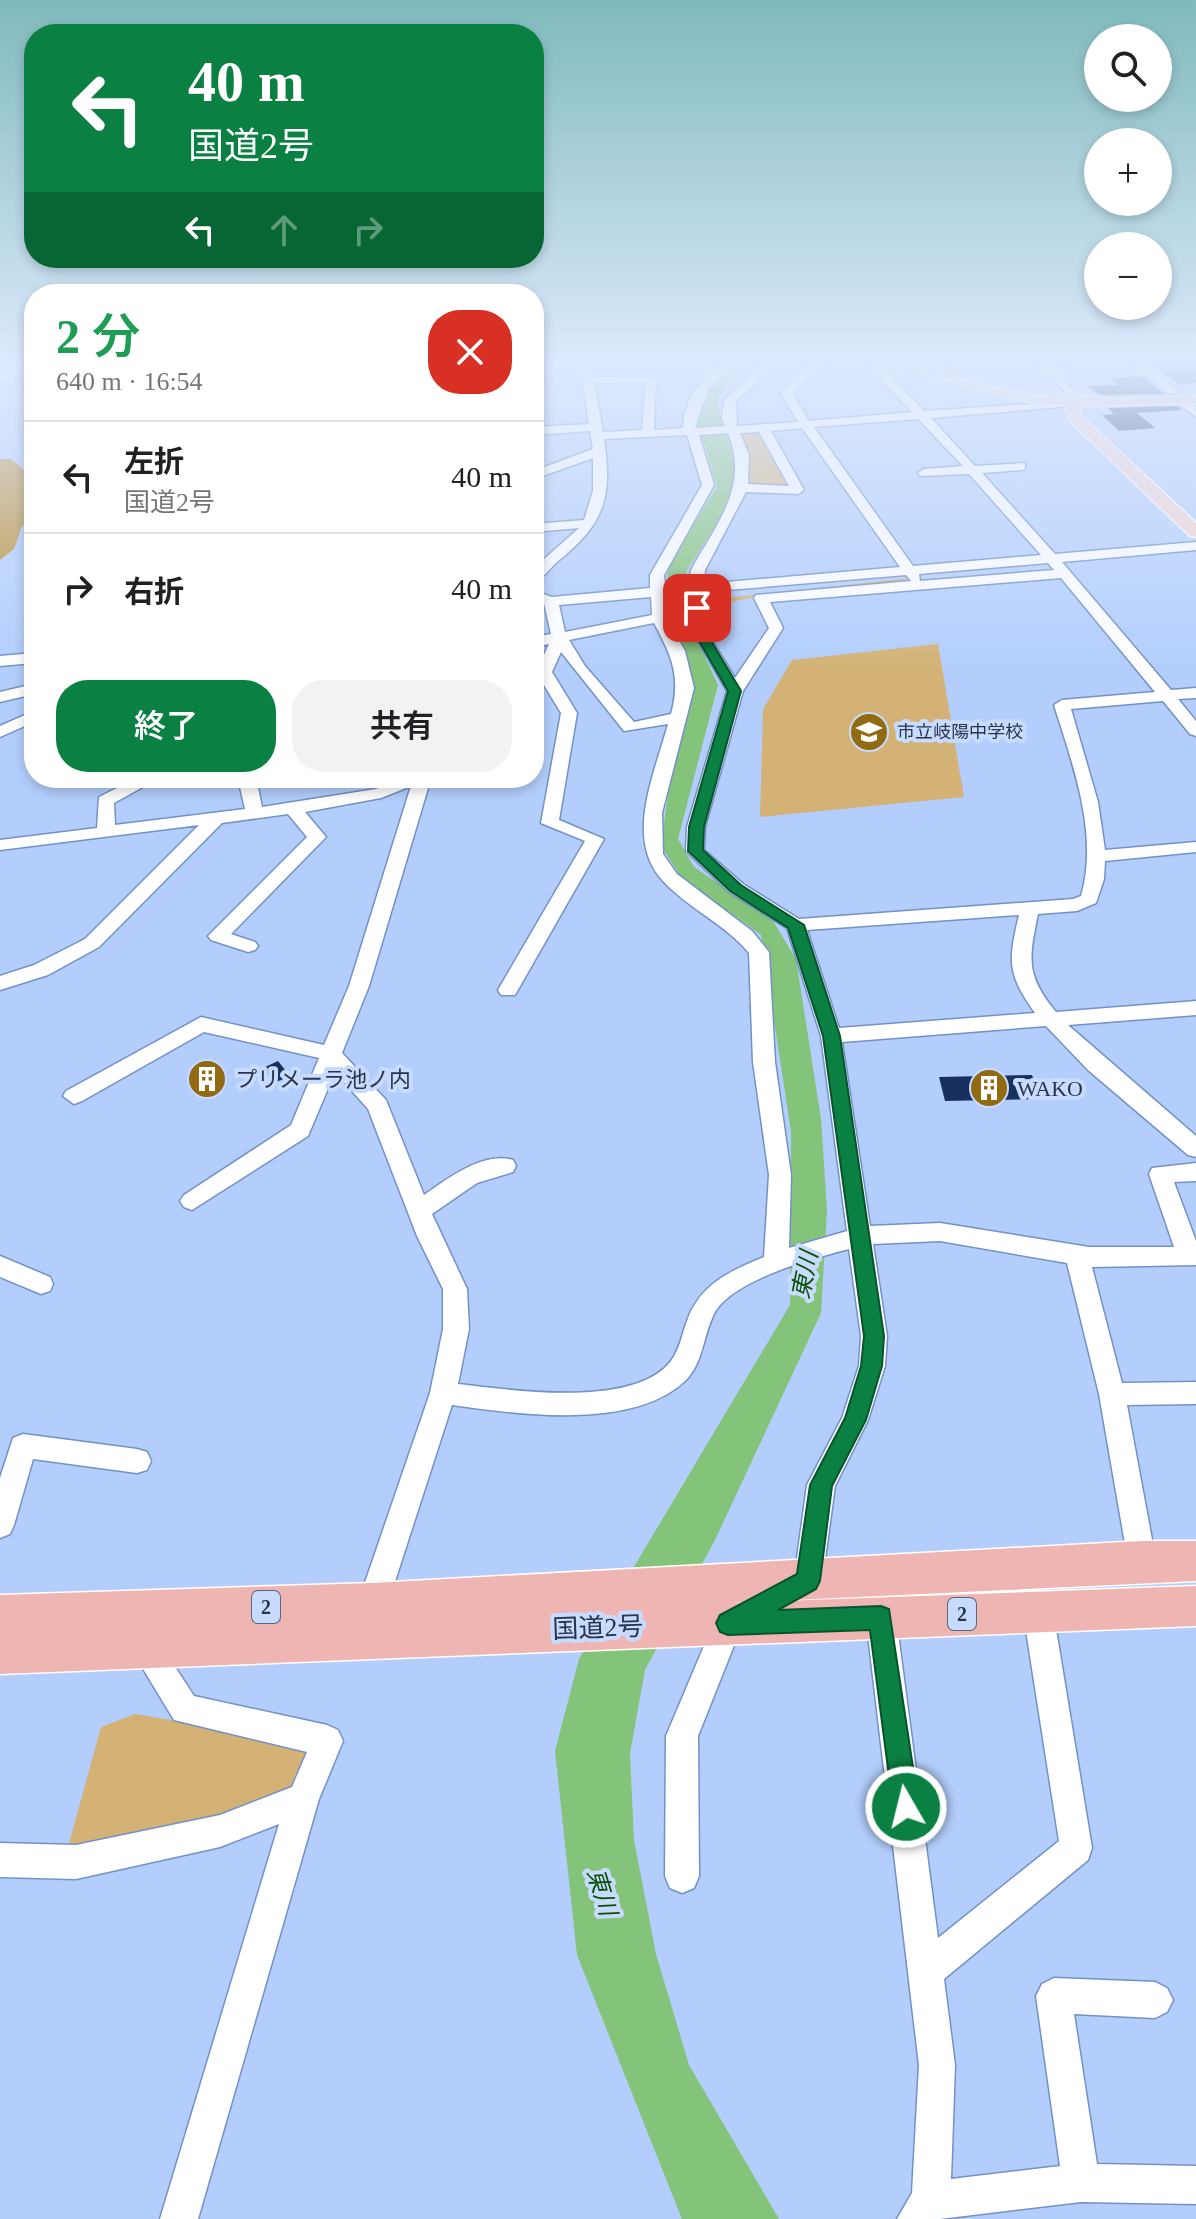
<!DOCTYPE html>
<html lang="ja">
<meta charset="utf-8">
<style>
:root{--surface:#fff;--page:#f2f2f2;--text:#202124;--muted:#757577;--line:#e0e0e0;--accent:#0b8043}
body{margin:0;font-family:"Times New Roman","Noto Sans JP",serif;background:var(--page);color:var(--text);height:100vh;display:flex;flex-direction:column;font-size:30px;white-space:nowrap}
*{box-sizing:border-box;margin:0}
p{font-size:26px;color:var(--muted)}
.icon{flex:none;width:44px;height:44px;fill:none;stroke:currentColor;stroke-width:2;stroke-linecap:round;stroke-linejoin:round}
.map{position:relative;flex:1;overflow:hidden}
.panel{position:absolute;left:24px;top:284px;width:520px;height:504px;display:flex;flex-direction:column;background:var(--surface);border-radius:32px;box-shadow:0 4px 12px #0003}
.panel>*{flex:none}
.guide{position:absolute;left:24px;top:24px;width:520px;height:244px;border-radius:32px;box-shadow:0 4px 12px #0003;background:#0b8043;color:#fff;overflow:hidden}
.fabs{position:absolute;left:1084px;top:24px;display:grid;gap:16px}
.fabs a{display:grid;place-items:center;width:88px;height:88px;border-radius:50%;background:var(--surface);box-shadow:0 4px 12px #0003;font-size:40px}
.pin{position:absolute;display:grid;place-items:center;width:68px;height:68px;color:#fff;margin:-34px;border-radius:16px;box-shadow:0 4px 12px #0006}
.me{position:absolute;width:88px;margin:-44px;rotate:352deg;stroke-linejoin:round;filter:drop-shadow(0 0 6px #0008)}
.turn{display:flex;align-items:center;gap:28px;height:168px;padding:0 32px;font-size:36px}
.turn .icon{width:104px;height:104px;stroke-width:2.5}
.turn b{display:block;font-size:56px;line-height:68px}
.lanes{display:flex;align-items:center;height:76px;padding:0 32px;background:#0003;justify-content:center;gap:40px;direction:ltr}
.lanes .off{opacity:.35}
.round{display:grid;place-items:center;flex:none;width:84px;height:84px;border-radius:32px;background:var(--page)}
.overview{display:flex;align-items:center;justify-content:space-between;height:136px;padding:0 32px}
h1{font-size:48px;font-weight:600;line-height:60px;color:#1e9e55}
.cta{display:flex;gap:16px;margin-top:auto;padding:16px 32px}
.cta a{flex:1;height:92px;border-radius:32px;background:var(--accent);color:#fff;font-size:32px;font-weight:600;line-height:92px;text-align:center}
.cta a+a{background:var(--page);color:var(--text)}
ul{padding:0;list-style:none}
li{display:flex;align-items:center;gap:24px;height:112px;padding:0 32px;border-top:2px solid var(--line)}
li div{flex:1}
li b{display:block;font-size:30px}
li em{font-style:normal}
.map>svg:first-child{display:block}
</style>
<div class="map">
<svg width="1196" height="2219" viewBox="0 0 1196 2219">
<rect width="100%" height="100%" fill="#b3cefc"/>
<!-- green -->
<path fill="#d4b275" d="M761,430l31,59 -47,-3 -8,-55z
M908,578l-6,4 -132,11 -60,14 -4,-7z
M938,644l26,153 -204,20 3,-108 29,-49z
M135,1714l182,30 -18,48 -75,32 -158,30 35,-127z"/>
<!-- forest -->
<path fill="#ba8d2f" d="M0,459h11l23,19v48h-12l-8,23 -14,11z"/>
<!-- water -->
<path fill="#83c37a" d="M745,359h19c-54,34 -52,30 -34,88 5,14 5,30 7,44l-51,81 6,56 26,57 -40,154 16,28 79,54 23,38 25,160 6,91 -6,103 -106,227 -70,130 -15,84 4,86 22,114 33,111 90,154h-97l-105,-264 -22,-204 24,-92 211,-354 1,-173 -30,-197 -80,-58 -20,-31 12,-89 20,-72 -24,-75 -2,-43 50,-80 -12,-41 -11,-21 18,-47z"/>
<!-- building -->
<path fill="#17305e" d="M1196,360v23l-17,1 -29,-20z
M1142,376l22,18 -63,1 -15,-9 32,-1 -8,-7z
M1177,406l4,4 -44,3 18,15 -36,3 -17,-16 12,-1 -6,-6z
M278,1061l12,15 -16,7 -11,-15z
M1032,1075l8,24 -95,2 -6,-24z"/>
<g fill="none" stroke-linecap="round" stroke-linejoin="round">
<!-- minor casing -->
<g stroke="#7291c7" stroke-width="3">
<path id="minor" d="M579,359h11l2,18 64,1 -2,52 29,-2c0,-32 29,-69 62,-69l-36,28 -14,41 30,-2 -3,-8 2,-18 47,-41h12l-47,42 1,25 61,-4 -17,-28c14,-17 29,-35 52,-35l-29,21 -11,14 16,27 103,-9 -40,-42 1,-11h8l1,8 42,44 153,-10v4l-4,1 -142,12 44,48 50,-3v6l-4,1 -39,3 73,81 141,-12v8l-134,12 109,128 25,-2v10l-18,1 18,22v15l-6,-2 -27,-33 -92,8 27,93 7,48 91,-8v10l-91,9 -1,18 -8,24 -19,8 -39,3c-9,44 -13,61 18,98l140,-11v14l-128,10 128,111v21l-8,-2 -100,-85 -42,-44 -204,16 28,184 70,-3 149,24h85l-25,-73 3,-6 44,-5v18l-22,1 22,59v24l-104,2 30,116 74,-1v22l-69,1 29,156 -4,9 -10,4 -10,-4 -4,-9 -29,-167 -32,-131 -127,-22 -67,3 14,92 -2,30 -17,54 -33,66 -13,95 -4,10 -79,42 -41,103 1,140 -5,12 -12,5 -12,-5 -5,-12 1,-140 52,-123 77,-40 12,-88 35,-67 17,-52 2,-30 -12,-87c-35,9 -118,31 -135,65 -11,22 -11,50 -29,67 -53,50 -168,33 -233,24l-64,198 -5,10 -10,4 -10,-4 -5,-10 72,-210 13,-64v-40l-26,-53 -49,-127 -33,-37 -27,64 -116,74 -8,-3 -4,-6 4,-6 107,-70 28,-67 -115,-26 -122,69 -8,3 -11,-8 3,-5 135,-74 123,28 25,-59 62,-200 -30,12 -76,14 21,25 -95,97 24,8 3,4 -3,4 -7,2 -37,-12 -3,-4 99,-99 -19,-23 -66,9 -123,124 -51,28 -48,15v-14l34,-11 51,-26 114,-114 -199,25v-10l97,-12 2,-31 38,-19h22l-45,25 1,22 130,-16 -7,-31h18l6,29 114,-18 25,-11h30l-62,208 -27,67 44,47 38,95c23,-16 59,-44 89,-35l3,6 -3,6 -36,11 -45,31 35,75 2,40 -11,55c53,6 176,25 213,-23 9,-12 11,-27 16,-40 13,-37 43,-50 77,-64l5,-82 -16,-113 -4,-109c-24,-29 -60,-44 -85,-71 -41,-42 -9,-109 4,-158l-44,7 -63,-79 -9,20 25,41 -18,107 45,19 -89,156h-14l-3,-5 87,-149 -44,-18 20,-110 -25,-41 13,-28 -15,3v-10l17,-3 -7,-31 -10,-3v-9l18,6 98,-9v-13l52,-90 -15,-50 -83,4c9,60 0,85 -47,123 -8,7 -14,17 -23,20v-14l45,-40 -45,4v-8l50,-4 9,-29v-33l-59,21v-8l59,-22 -3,-18 -56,4v-8l55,-3zM594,383h52l-4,47 -39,2zM918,419l45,47 -39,3 -6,4 2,3 49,-2 72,81 -128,11 -99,-139zM802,428l98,139 -196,17 1,-14 41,-78 52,2 6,-4 -33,-59zM759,432l30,54 -41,-2 1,-29 -9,-22zM728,433c22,54 -12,91 -37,137l-2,15 -24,2 -1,-12 50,-90 -15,-50zM1048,563l6,7 -134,11 -1,-7zM906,575l5,6 -155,14 -2,3 15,30 -34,50 -30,-49 -2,-37zM1061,578l94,114 -93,8 -8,5c19,60 45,130 27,191l-8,3 -274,20 -56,-35 -39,-34 1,-23 38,-136 40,-63 -13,-26zM689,594l2,35 36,62 -40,136 -1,24 43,41 58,36 34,108 26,195 -58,17 2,-73 -16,-113 -6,-110 -17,-21 -75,-57 -14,-20 -1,-41 32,-125 -9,-37 -19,-33 -1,-22zM651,597l1,18 -87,17 -6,-27zM654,623c18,33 27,54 17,91l-37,8 -49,-56 -16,-26zM1019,915c-11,46 -12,59 16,98l-196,15 -32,-98z
M937,359h11l-5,11 -10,-2z
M1034,359h64l-47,7 27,30 -6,3z
M1127,359h12l40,33 -10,2z
M34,361v7l-34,15v-7z
M1176,398h8l12,9v10l-20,-15z
M34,653v10l-34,3v-10z
M34,684v10l-34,8v-10z
M34,711v11l-34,15v-11z
M0,1256l50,21 3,7 -3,7 -9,3 -41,-17z
M23,1434l114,15 10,3 4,9 -4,9 -10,3 -104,-14 -19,66 -4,9 -10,4v-60l13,-40z
M1038,1597l10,4 5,10 39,237 -4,12 -144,119 11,86 -4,114 109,-13 -24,-170 6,-12 12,-6 101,4 12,6 6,12 -6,12 -12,6 -81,-4 23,150 99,2v38l-115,-2 -141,17h-43l15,-26 7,-128 -53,-447 5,-10 10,-4 10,4 5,10 42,320 121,-97 -36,-230 5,-10z
M146,1634l11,5 37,57 133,29 11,5 5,11 -24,58 -121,420h-38l119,-395 -59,23 -144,32 -76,-2v-34l76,2 144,-30 72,-28 15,-35 -133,-32 -43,-71 4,-10z"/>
</g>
<!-- major casing -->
<g stroke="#fff" stroke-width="3">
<path id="major" d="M863,359c59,0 163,50 209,33 35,13 84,4 124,3v8l-116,3 1,10 115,107v14l-6,-1 -121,-116 -4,-15 -30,-2z"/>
</g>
<!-- highway casing -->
<g stroke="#fff" stroke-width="3">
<path id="highway" d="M1142,1541h54v40l-465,22 465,-17v40l-1196,48v-79l373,-12z"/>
</g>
<!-- minor -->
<use href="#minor" fill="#fff" fill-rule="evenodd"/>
<!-- major -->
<use href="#major" fill="#f5d3d1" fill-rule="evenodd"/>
<!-- highway -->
<use href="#highway" fill="#efb5b2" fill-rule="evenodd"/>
</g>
<!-- sky -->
<linearGradient id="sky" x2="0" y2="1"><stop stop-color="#7fbabc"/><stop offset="0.54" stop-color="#dde9fe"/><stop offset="1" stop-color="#dde9fe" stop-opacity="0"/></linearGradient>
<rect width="1196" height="670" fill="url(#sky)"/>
<!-- route -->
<path fill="#0b8043" stroke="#07532c" stroke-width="2" d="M693,606l10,2 1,21 37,62 -37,136 -1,23 38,35 63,40 36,111 44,300 -2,30 -16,54 -34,66 -12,95 -4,8 -38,21 103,-4 8,3 30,198 -4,10 -9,4 -9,-4 -4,-10 -23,-177 -142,5 -8,-3 -4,-9 4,-8 77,-41 13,-89 35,-67 16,-52 3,-30 -41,-300 -35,-108 -58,-37 -42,-40 1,-24 39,-136 -36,-62z"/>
<!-- icons -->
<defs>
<g id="school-disc" transform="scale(2)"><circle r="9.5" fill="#916a11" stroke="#c7dbfe"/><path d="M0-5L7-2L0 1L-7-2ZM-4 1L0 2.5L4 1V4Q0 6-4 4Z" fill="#fff"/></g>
<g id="building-disc" transform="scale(2)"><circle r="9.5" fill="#916a11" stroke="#c7dbfe"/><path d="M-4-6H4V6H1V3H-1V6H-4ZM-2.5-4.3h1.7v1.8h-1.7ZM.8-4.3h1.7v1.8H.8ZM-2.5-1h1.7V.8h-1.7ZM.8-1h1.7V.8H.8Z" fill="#fff"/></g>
</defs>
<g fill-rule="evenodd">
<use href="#school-disc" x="869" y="732"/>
<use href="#building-disc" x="207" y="1079"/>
<use href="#building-disc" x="989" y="1088"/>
</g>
<g text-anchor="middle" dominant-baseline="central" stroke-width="8" stroke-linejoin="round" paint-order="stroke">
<!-- far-poi labels -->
<g font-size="18" fill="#28354c" stroke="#c7dbfe" text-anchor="start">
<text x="897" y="732">市立岐陽中学校</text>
</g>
<!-- shield labels -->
<g fill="#c7dbfe" stroke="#586781" stroke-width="2">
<rect x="252" y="1591" width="28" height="32" rx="6"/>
<rect x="948" y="1598" width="28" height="32" rx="6"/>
</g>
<g font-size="20" font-weight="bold" fill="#28354c">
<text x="266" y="1607">2</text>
<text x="962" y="1614">2</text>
</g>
<!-- poi labels -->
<g font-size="22" fill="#28354c" stroke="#c7dbfe" text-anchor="start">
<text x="235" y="1079">プリメーラ池ノ内</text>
<text x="1017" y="1088">WAKO</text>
</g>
<!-- water labels -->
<g font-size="24" font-style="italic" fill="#0e5005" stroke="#c7dbfe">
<text transform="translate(805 1275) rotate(-79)">東川</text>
<text transform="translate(602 1892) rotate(73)">東川</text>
</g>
<!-- near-street labels -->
<g font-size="26" fill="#28354c" stroke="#c7dbfe">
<text transform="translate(598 1628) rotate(-2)">国道2号</text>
</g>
</g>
</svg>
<div class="fabs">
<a><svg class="icon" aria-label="search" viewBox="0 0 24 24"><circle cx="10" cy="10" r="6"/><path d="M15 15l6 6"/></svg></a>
<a>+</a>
<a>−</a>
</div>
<div class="pin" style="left:697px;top:608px;background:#d93025"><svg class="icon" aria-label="arrive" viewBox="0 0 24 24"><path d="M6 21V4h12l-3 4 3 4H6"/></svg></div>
<svg class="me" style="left:906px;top:1807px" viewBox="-20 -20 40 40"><circle r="17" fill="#0b8043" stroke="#fff" stroke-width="3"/><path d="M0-11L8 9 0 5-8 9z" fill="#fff"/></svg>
<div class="guide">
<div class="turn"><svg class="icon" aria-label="left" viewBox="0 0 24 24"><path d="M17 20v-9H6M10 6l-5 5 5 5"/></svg><div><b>40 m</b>国道2号</div></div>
<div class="lanes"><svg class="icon" aria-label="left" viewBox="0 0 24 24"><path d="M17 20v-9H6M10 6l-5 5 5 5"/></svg><svg class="icon off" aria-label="ahead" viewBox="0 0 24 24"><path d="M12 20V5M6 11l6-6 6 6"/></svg><svg class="icon off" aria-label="right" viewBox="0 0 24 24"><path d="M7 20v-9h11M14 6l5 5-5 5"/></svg></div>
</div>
<section class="panel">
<div class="overview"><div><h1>2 分</h1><p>640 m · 16:54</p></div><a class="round" style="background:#d93025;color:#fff"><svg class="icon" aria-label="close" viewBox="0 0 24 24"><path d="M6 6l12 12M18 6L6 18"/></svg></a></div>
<ul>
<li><svg class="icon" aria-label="left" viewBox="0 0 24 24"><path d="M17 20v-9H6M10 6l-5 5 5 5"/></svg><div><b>左折</b><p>国道2号</p></div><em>40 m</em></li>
<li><svg class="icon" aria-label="right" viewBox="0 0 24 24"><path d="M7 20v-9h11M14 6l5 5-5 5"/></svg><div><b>右折</b></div><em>40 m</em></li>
</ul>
<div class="cta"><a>終了</a><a>共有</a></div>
</section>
</div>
